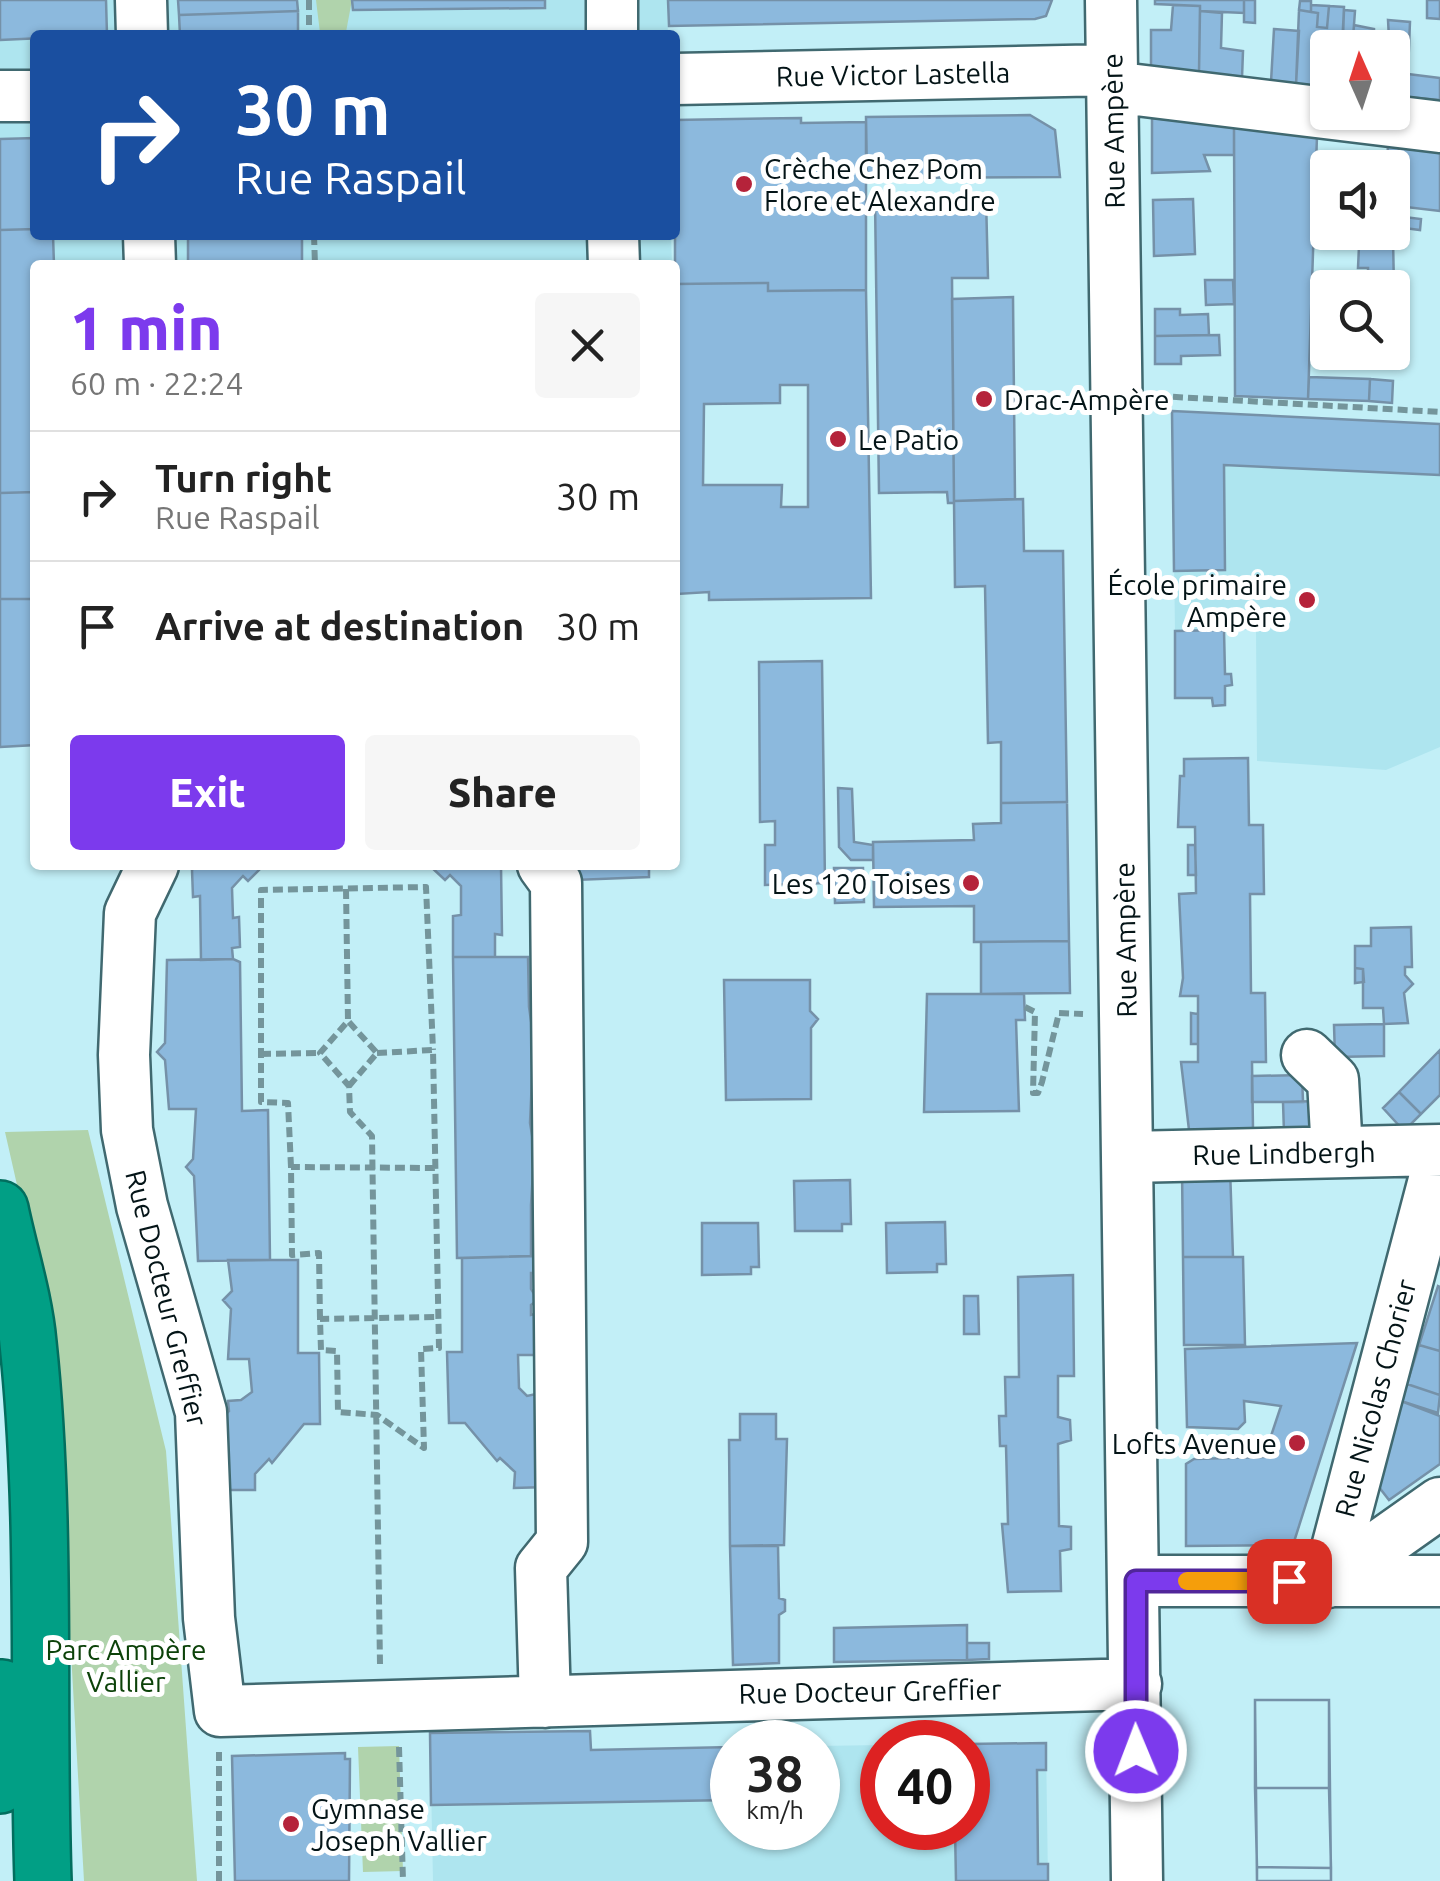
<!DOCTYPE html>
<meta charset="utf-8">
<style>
:root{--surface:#fff;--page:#f6f6f6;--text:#222;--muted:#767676;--line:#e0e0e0;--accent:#7c3aed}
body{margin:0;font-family:Ubuntu,sans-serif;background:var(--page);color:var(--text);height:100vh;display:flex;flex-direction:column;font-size:38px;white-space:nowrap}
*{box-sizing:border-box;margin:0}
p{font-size:32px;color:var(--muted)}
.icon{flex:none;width:55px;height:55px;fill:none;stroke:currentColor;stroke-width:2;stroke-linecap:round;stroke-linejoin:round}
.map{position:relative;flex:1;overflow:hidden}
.side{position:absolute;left:30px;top:260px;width:650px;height:610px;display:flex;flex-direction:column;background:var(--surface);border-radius:10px;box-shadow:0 2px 8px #0004}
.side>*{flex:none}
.banner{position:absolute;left:30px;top:30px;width:650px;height:210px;border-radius:10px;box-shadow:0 2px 8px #0004;background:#1a4fa0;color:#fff;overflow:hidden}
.needle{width:65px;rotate:357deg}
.buttons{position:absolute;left:1310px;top:30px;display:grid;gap:20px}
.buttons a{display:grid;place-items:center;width:100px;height:100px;border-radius:10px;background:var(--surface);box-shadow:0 2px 8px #0004;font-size:50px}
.speed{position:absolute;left:710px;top:1720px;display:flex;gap:20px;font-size:50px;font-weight:700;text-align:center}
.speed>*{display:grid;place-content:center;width:130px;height:130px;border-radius:50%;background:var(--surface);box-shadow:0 2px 8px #0004;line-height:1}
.speed small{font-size:25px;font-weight:400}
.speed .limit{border:15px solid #d22;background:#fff;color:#111}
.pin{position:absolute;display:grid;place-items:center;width:85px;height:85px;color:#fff;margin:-42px;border-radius:20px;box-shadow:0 5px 15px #0006}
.me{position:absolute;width:110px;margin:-55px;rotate:359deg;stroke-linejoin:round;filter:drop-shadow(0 0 8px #0008)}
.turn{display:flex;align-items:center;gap:35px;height:210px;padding:0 40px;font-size:45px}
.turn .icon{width:130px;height:130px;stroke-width:2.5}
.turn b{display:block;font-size:70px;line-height:85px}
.round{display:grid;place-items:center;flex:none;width:105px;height:105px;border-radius:10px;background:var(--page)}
.head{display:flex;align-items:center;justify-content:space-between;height:170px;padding:0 40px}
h1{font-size:60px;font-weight:800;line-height:75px;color:var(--accent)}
.button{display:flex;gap:20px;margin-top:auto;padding:20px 40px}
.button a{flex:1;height:115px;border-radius:10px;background:var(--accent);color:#fff;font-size:40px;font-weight:800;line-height:115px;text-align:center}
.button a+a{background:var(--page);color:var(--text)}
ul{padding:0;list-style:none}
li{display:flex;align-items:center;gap:30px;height:130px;padding:0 40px;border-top:2px solid var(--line)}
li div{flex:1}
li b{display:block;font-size:38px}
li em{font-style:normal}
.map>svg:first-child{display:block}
</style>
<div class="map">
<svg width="1440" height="1881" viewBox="0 0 1440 1881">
<rect width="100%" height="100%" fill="#c2eff7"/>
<!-- built -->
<path fill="#aee5ef" d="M0,0h667l1,35h-633v200h636l1,30h-637v481l-35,2z
M1172,411l268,13v323l-54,23 -129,-9 -1,-131 -81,1z
M675,493l3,222 -3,1z
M590,1731l2,19 140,-3v81h86v-82l64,-1v83h86v-84l78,-1 2,138h-615l-3,-148z"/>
<!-- green -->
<path fill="#b0d3ac" d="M316,0h36l-6,32 -26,1z
M88,1130l78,321 31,430h-113l-24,-422 -18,-164 -37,-163z
M399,1746l4,125 -40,1 -5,-125z"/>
<!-- building -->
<path fill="#8cb9dd" stroke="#7591a8" stroke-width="2.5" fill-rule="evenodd" d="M0,0h106l1,35 -107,5z
M178,0h119l1,11 -119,4z
M352,0h193v8l-192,2z
M668,0h384l-6,16 -11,3 -366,7z
M1155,0h89v13l-44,-2v-5l-45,-2z
M1244,0h11v23l-11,-1z
M1427,0h13v19l-13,-1z
M1300,1h11v11l-12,-2z
M1173,5l27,1 -1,67 -48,-5v-38h20z
M1311,5l18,1 -2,22 -10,-1 1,-14 -7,-1z
M1329,6l15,1 -2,41h-14v40l-32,-3 3,-75 19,3 -1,14 10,1z
M1344,10l11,1 -2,27 -10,-1z
M298,11v24h-118l-1,-20z
M1200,11l22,2 -1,35 22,3 -1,27 -43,-5z
M1388,20l22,2 -3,75 -15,-1z
M1354,25l20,4v12l13,1v6h-45l1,-11 10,1z
M1274,29l25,2 -3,54 -25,-3z
M1408,74l32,4v22l-33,-3z
M1030,115l25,15 5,47 -193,1 -1,-61z
M801,118v5l65,-1v168l-98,1v-8l-93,1v-164z
M1152,118l82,8v29h-30l6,16 -58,2z
M1234,126l83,10 -9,263 -73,-3z
M35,138v91l-35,1v-91z
M1388,144l11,2 -2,42h-5v-20h-5z
M1399,146l41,5v60l-43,-5z
M1392,188l2,101 -26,-1v-20h-10l1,-22h8l1,-14h24z
M986,198l2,80h-36l2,225h-6l-1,-11 -68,1 -4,-294z
M1193,199l2,55 -41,2 -1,-56z
M1396,216l25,3 -1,11 -24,-3z
M35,229v6h18l1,30h-19v227l-35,1v-263z
M188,235h114v30h-114z
M1205,280h28l1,24 -28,1z
M768,283v8l98,-1 5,308 -162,2v-8l-32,2 -2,-310zM780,385h28v122h-27l1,-22h-79l1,-81 76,-1z
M1013,297l2,202 -61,2 -2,-202z
M1155,309h25v6l28,-1 1,21 -54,1z
M1219,335l1,20 -39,1v8h-26v-28z
M1309,377l61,2 -1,22 -61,-2z
M1370,379l23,2 -1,22 -23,-2z
M1172,411l268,13v51l-216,-10 1,105 -51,1z
M35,492v107h-35v-106z
M1023,499l1,52h39l4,251 -66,1v-61l-13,1 -3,-157 -30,1 -1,-86z
M0,599h35v146l-35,2z
M1224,630l1,44h6l1,11 -7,1v19l-12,1 -1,-8h-37v-67z
M822,661l3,222 -60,2v-40h10v-24l-15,1 -1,-160z
M1248,758l1,67h14l1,69h-14l1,99h14l1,69h-14l1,67 -64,1 -8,-68h17v-66h-18l3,-18 -4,-84 17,-1 -1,-66h-17l2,-51h4v-17z
M838,788l14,1 2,53 19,3v15h-22l-12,-13z
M1067,802l2,139 -95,1v-36l-100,1 -1,-65 101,-2 -1,-16 28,-1v-20z
M1188,845h7l1,30h-8z
M197,865h67l-16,16 -5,-5 -11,12 1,30 6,-1 1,30 -8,1 1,11 -32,1 -1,-64 -7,1 -1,-27z
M429,865l72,1 1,69 -7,-1v23h-42v-41l8,-1v-29l-11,-11 -5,5z
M575,865h74v12l-74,3z
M834,868h29l1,34 -29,1z
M1411,927l1,40h-7v8l8,9 -9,9 4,30 -24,1 -1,-16h-20v-39l-8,-1v-22h16v-18z
M1069,941l1,52 -89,1v-52z
M453,957h75l1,50 7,48 -3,1 -3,67 8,48 -5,1 -2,33v51l-74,2z
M233,959l7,3 2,149 26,-1 2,150 -72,1 -4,-85 -8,-9 7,-8 3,-50h-27l-4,-49 -8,-8 8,-9 2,-83z
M1355,968l8,1 1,13 -9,1z
M724,980h86v31l8,8 -7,9v71l-85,1z
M927,994h97l1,26h-9l3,91 -95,1z
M1191,1013l7,1v30h-7z
M1384,1024v32l-49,1 -1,-32z
M1440,1050v45l-19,19 -22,-22z
M1302,1075l1,27h-51v-26z
M1399,1092l22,22 -17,17 -21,-23z
M1319,1101v31l-35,1 -1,-31z
M1230,1168l3,89h-50l-1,-88z
M850,1180l1,44h-9v7h-47l-1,-50z
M945,1222l1,42h-9v8l-50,1 -1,-50z
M702,1223h56l1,44h-8v7l-49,1z
M538,1256l1,17h-8v16l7,11 -7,5v10l8,-2 1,42h-22l1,33 8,8 9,-2 12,93 -34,1 1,-16 -15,-14 -3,3 -32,-38h-16l-2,-71h15v-94z
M1183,1257h60l2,88h-61z
M228,1260h70v93h21l1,71h-16l-32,39 -3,-4 -14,15v16h-34l-1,-70 9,-9 -1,-10 13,-1 11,-8 -3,-33h-21l3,-50 -8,-9 9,-9z
M1073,1275l1,101h-16v41l12,3 1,20 -13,4 1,82 12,1v22l-11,2 1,40 -53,1 -6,-68h6l-2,-78h-6l-1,-30h7l-1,-39h14l-1,-100z
M1438,1286l2,1v64l-21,-6z
M964,1296h14l1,38h-15z
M1357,1343l-64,202 -107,1v-82l8,-5 70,-2 17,-51 -37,-5 1,21 -7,7 -51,-2 -2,-78z
M1419,1345l21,6v44l-33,-11z
M1407,1384l33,11 -2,18 -37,-12z
M1401,1401l39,15v48l-51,36 -14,-18z
M740,1414h36v25h11l-3,106 -54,1 -1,-106h11z
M730,1546h48l1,52 6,2v11l-6,4v48l-46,2z
M967,1625v35l-133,2v-34z
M967,1643h22v16l-22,1z
M1255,1700h74l2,181h-74z
M1255,1700h74v88h-74z
M590,1731l1,19 141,-3v53l-301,5 -1,-72z
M1046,1743v27h-9l1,94h10v17h-92l-1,-53h13v-84z
M345,1753v6h5l-1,122h-114l-3,-125z
M1255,1788h74l2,80 -74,-1z
M1257,1867l74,1v13h-74z"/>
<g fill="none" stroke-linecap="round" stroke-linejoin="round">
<!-- minor casing -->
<g stroke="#406970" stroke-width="55">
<path id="minor" d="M141,0l1,35
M612,0v35
M1111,0l26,1881
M675,79l437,-9
M1112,87l328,40
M0,96h35
M149,235l1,30
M613,235l1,30
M153,865l-23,48 -6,142 3,75 15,76 59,206 8,206 11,93 916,-27
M543,865l13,18 6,659 -21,26 4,134
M1307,1055l26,25 4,72
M1129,1157l311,-7
M1136,1581h304
M1328,1582l112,-425
M1328,1582l112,-79"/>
</g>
<!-- highway casing -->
<g stroke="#026e5e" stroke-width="60">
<path id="highway" d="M0,1209c9,44 24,89 28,134 19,178 9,359 15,538
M0,1785l2,-97"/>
</g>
<!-- path -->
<path stroke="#74959b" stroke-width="6" stroke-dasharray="10 5" stroke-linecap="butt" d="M309,0v35
M314,235l1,30
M1158,396l282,16
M346,889l2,132
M1025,1007l10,5 -2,81h5l4,-11 17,-69 24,1
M377,1053l56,-3 6,298 -18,1 3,99 -47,-33 -39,-3 -1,-61 -16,-1 -1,-31 119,-2
M261,1054l59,-1
M349,1086l28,-33 -29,-32 -28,32 29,33 1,26 22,24 8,528
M291,1167l-3,-64 -27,-1v-212l165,-3 7,163
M320,1319l-1,-66 -27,2 -1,-88 144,1
M399,1747l4,134
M219,1881v-129"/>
<!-- minor -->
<use href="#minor" stroke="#fff" stroke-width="50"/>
<!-- highway -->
<use href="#highway" stroke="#019f85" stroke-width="55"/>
</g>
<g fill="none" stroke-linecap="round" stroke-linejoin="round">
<!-- route casing -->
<g stroke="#51269a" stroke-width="25">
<path id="route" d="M1136,1751v-170h153"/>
</g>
<!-- route -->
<use href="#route" stroke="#7c3aed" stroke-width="18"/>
<!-- slow -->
<path stroke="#f59e0b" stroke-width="18" d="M1187,1581h64"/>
</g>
<!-- markers -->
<g fill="#b5233a" stroke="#fff" stroke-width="4">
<circle cx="744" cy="184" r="10"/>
<circle cx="984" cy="399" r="10"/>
<circle cx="838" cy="439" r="10"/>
<circle cx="1307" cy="600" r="10"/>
<circle cx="971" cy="883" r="10"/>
<circle cx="1297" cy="1443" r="10"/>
<circle cx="291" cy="1824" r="10"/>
</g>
<g text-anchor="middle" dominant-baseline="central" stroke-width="10" stroke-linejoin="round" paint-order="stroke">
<!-- street labels -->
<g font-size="28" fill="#041417" stroke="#fff">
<text transform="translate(893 74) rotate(-1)">Rue Victor Lastella</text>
<text transform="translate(1113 131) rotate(-91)">Rue Ampère</text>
<text transform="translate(1125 940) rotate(-91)">Rue Ampère</text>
<text transform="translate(1284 1153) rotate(-1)">Rue Lindbergh</text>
<text transform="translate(167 1298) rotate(76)">Rue Docteur Greffier</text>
<text transform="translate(1375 1398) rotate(-75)">Rue Nicolas Chorier</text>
<text transform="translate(870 1691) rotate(-1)">Rue Docteur Greffier</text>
</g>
<!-- poi labels -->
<g font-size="28" fill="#041417" stroke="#fff" text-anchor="start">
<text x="764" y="168">Crèche Chez Pom<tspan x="764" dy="32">Flore et Alexandre</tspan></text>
<text x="1004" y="399">Drac-Ampère</text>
<text x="858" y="439">Le Patio</text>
<text x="1287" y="584" text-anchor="end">École primaire<tspan x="1287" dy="32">Ampère</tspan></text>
<text x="951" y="883" text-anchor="end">Les 120 Toises</text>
<text x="1277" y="1443" text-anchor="end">Lofts Avenue</text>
<text x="311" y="1808">Gymnase<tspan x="311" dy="32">Joseph Vallier</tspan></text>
</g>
<!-- park labels -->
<g font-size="28" fill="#0c4209" stroke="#fff">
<text x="126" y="1649">Parc Ampère<tspan x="126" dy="32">Vallier</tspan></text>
</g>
</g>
</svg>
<div class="buttons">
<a><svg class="needle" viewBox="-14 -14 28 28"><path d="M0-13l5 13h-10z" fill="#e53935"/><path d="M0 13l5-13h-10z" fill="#767676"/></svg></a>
<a><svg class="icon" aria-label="sound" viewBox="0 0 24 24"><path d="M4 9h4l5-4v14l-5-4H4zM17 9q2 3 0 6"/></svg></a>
<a><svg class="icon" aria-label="search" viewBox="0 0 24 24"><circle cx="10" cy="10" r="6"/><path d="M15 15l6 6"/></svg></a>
</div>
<div class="speed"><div>38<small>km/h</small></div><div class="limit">40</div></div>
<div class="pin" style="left:1289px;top:1581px;background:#d93025"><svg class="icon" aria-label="arrive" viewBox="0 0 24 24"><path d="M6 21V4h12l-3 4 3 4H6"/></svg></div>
<svg class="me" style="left:1136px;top:1751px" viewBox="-20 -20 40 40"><circle r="17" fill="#7c3aed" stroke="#fff" stroke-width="3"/><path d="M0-11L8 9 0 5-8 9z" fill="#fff"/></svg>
<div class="banner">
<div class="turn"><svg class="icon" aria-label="right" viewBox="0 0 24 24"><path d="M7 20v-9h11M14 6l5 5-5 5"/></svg><div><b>30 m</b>Rue Raspail</div></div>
</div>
<section class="side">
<div class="head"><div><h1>1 min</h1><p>60 m · 22:24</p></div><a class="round"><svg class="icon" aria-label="close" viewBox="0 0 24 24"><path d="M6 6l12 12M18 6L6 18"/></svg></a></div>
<ul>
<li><svg class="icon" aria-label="right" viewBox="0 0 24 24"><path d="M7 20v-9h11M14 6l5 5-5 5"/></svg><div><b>Turn right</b><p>Rue Raspail</p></div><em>30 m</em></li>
<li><svg class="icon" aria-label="arrive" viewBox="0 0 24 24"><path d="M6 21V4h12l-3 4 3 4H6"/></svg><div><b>Arrive at destination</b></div><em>30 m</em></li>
</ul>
<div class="button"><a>Exit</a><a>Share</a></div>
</section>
</div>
